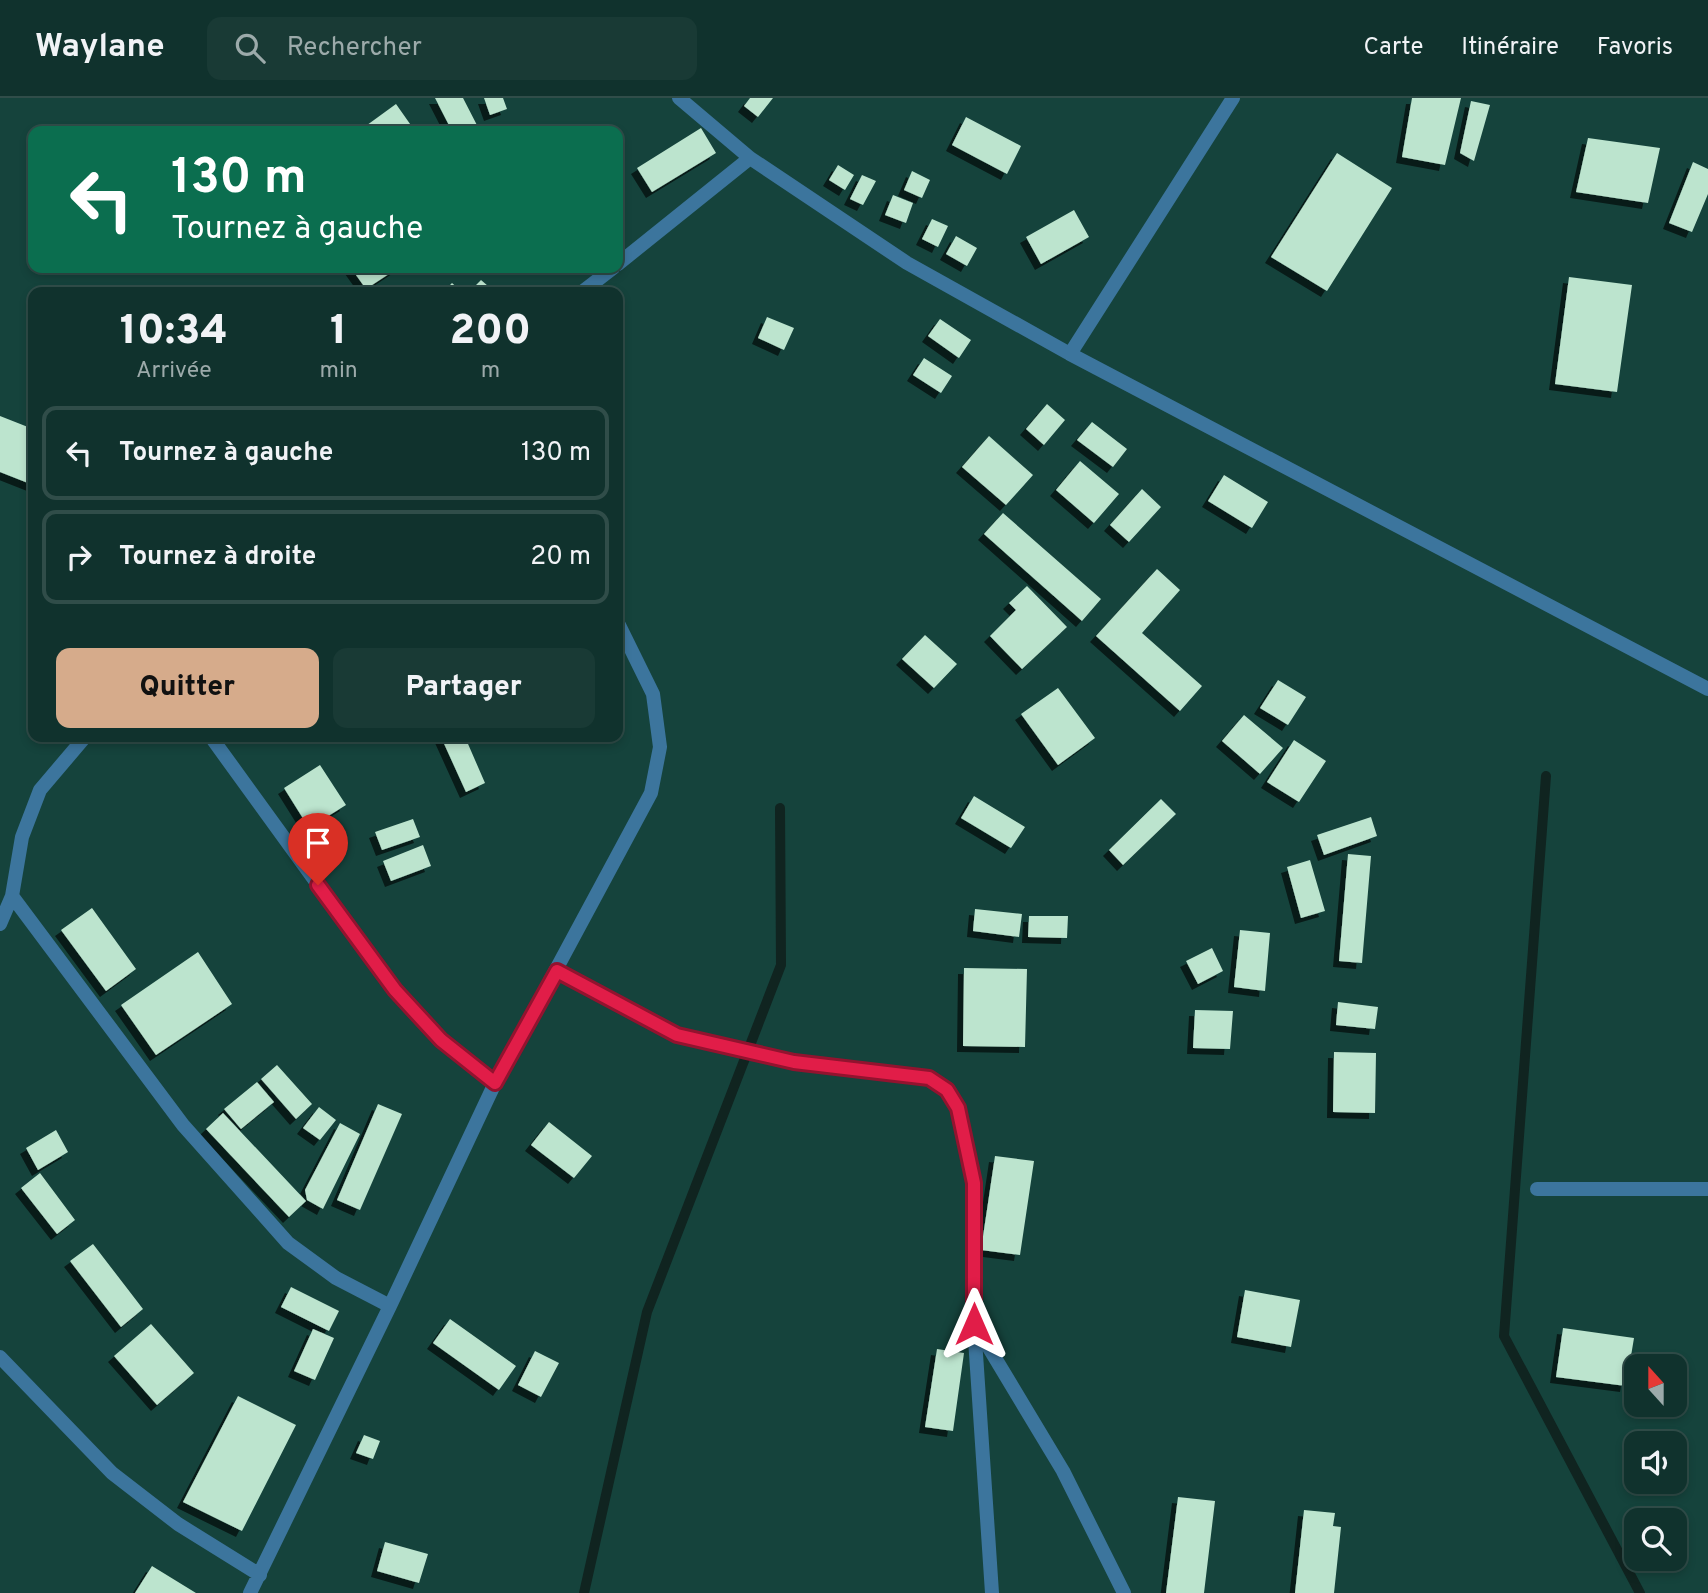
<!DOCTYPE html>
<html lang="fr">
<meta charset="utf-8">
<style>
:root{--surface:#10322d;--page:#193a35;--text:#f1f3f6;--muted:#9caaaa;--line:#304d49;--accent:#d6ab8b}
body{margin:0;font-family:Overpass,sans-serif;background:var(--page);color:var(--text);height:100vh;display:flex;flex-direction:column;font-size:26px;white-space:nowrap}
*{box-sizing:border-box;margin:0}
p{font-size:23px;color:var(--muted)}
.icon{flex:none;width:38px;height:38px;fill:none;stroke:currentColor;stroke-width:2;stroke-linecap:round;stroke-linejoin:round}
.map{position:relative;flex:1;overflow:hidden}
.details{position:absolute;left:28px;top:189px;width:595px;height:455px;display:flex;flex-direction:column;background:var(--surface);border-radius:14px;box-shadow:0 4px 10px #0003,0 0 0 2px var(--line)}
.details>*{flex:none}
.guide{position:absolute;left:28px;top:28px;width:595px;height:147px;border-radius:14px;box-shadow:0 4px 10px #0003,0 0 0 2px var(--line);background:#0b6e4f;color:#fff;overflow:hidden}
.needle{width:46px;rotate:339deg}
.tools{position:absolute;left:1624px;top:1256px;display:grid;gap:14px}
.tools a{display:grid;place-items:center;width:63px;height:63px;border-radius:14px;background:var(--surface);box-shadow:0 4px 10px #0003,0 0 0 2px var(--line);font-size:35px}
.pin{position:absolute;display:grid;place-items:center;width:60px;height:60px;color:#fff;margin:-72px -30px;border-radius:50% 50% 50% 0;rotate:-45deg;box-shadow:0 0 7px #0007}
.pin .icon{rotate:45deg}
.me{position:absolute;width:77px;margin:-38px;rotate:0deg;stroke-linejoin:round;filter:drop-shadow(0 0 5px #0008)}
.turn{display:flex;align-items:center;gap:24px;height:147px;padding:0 28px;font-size:32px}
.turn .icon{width:91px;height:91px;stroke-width:2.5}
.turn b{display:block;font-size:49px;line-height:60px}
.eta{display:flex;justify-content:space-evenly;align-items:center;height:119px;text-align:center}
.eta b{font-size:42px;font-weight:800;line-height:49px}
.cta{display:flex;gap:14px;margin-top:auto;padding:14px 28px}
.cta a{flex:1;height:80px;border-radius:14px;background:var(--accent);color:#111;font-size:28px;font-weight:800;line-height:80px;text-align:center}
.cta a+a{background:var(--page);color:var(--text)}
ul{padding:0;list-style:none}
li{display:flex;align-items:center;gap:21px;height:94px;margin:0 14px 10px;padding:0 14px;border:4px solid var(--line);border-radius:14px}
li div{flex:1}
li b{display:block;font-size:26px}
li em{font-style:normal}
header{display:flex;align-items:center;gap:42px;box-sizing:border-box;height:98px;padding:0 35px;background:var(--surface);border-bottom:2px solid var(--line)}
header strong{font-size:33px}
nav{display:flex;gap:38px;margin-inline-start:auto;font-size:24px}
.search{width:490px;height:63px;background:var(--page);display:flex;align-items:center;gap:18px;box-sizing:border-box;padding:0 24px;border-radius:14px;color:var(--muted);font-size:26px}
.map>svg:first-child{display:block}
</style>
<header>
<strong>Waylane</strong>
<div class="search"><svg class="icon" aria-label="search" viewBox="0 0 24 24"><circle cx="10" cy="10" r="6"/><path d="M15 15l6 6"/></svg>Rechercher</div>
<nav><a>Carte</a><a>Itinéraire</a><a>Favoris</a></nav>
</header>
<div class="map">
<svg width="1708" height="1495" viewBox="0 0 1708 1495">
<defs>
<filter id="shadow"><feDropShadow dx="-6" dy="6" stdDeviation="0" flood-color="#0009"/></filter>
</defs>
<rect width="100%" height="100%" fill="#15433c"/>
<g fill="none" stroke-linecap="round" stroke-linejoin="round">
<!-- stream -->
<path stroke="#102420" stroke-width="10" d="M1546,678l-42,560 136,257
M584,1495l63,-281 134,-347 -1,-157"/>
</g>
<!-- building -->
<path fill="#bce4ce" filter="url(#shadow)" d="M435,0h28l17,33h-28z
M484,0h19l4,11 -17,6z
M750,0h23l-15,19 -14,-11z
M1412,0h49l-16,67 -43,-8z
M1471,3l19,4 -16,56 -14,-8z
M396,6l19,27h-50l-2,-3z
M966,19l55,29 -14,28 -55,-29z
M701,30l15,25 -64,39 -15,-24z
M1588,40l72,10 -12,55 -72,-11z
M1337,55l55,35 -65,103 -56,-34z
M1693,64l15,7v25l-16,38 -23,-9z
M838,67l16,10 -9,15 -16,-10z
M912,73l18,9 -8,18 -18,-8z
M862,77l14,6 -13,24 -13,-6z
M893,97l20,8 -7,20 -21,-8z
M1074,112l15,27 -48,27 -15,-27z
M932,121l16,7 -10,21 -16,-8z
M956,138l21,12 -10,18 -21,-12z
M351,170h47l-32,21z
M1569,179l63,8 -15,107 -62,-8z
M481,182l14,12h-26z
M452,185l10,9h-19z
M767,219l27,11 -10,22 -26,-12z
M940,221l31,21 -12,18 -31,-22z
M924,260l28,18 -11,17 -28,-18z
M1047,306l18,16 -21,25 -18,-16z
M0,318l33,13v56l-33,-13z
M1092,324l35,27 -14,18 -36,-27z
M989,338l44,39 -27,30 -44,-38z
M1080,363l39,33 -25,29 -38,-33z
M1224,377l44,27 -16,26 -44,-27z
M1142,391l19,18 -32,35 -19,-17z
M1003,415l98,86 -19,22 -98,-87z
M1157,471l23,21 -38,43 60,53 -22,25 -84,-75z
M1027,488l40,41 -45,42 -32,-33 26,-26 -7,-7z
M925,537l32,29 -23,24 -32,-29z
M1278,582l28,17 -18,28 -28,-17z
M1058,590l37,50 -37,27 -37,-51z
M1244,617l39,33 -23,26 -38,-33z
M441,639h24l20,46 -19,9z
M1294,642l32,21 -27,41 -32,-20z
M320,667l26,40 -37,23 -25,-40z
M974,698l51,31 -14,21 -50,-30z
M1161,701l15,15 -53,51 -14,-15z
M1371,719l6,19 -53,19 -7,-20z
M413,721l7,18 -38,13 -7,-18z
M423,747l8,21 -40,15 -8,-20z
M1348,756l23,2 -9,107 -23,-2z
M1310,762l15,51 -24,7 -14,-51z
M92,810l44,61 -30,22 -45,-61z
M975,811l47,5 -3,23 -46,-6z
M1029,818h39l-1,22 -39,-1z
M1240,832l30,3 -5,58 -31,-4z
M1212,850l11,23 -25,13 -12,-23z
M198,854l34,52 -76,51 -35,-50z
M964,870l63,1 -2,78 -62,-1z
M1338,904l40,5 -3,22 -39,-4z
M1195,912l38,1 -3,38 -37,-1z
M1334,954l42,1 -1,60 -42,-1z
M277,967l35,39 -16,15 -35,-40z
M257,984l17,20 -33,27 -17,-20z
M378,1006l24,10 -42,96 -23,-10z
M319,1009l17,13 -16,20 -17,-12z
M223,1015l83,88 -17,16 -83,-88z
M549,1024l43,34 -18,22 -43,-33z
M340,1025l20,11 -37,75 -16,-9 -2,-10z
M56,1032l12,22 -30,18 -12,-22z
M995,1058l39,5 -14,94 -39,-5z
M40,1075l35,47 -18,14 -36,-46z
M93,1146l50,65 -22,18 -51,-66z
M291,1189l48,24 -10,20 -48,-24z
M1245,1192l55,10 -9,47 -54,-10z
M450,1221l66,47 -17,24 -66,-47z
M151,1226l43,49 -37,32 -43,-49z
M1563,1230l71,10 -8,48 -70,-9z
M313,1231l21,9 -19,42 -21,-9z
M937,1251l27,4 -11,78 -28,-4z
M535,1253l24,12 -18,34 -23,-12z
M238,1298l58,29 -54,106 -59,-29z
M364,1337l16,6 -7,18 -17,-6z
M1178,1399l37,4 -11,92h-38z
M1304,1412l31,3 -2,13 8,1 -7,66h-39z
M385,1444l43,12 -9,29 -42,-12z
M152,1468l44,27h-61z"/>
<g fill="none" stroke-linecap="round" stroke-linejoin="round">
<!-- street -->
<path stroke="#3c759d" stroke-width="14" d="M679,0l71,60 157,105 163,91 638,335
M618,166l132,-106
M582,194l31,-24
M1070,256l163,-256
M211,639l184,254 46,49 54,43
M12,798l171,229 105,118 48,35 54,28
M0,826l12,-28 10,-59 18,-47 45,-53
M557,873l120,64 117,27 135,16 18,12 11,18 16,75v141l18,269
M1537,1091h171
M977,1230l86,143 61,122
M0,1259l112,116 66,51 82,51
M250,1495l140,-287 105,-223 156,-290 9,-46 -7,-53 -35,-71"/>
</g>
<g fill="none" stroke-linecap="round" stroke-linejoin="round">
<!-- route casing -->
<g stroke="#92132f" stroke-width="18">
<path id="route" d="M318,787l77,105 46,50 54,43 62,-112 120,64 117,27 135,16 18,12 11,18 16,75v141"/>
</g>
<!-- route -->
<use href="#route" stroke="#e11d48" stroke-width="12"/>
</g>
</svg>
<div class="tools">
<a><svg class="needle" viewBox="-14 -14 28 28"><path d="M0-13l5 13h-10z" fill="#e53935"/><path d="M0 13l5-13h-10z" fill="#9caaaa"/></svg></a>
<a><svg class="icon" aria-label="sound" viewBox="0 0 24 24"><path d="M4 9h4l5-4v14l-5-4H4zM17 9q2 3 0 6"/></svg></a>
<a><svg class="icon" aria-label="search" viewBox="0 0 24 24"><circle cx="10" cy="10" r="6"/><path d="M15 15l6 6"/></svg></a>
</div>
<div class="pin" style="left:318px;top:787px;background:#d93025"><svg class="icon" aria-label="arrive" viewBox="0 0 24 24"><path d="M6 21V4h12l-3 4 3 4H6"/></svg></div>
<svg class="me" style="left:974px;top:1226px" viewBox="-20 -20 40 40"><path d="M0-17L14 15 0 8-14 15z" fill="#e11d48" stroke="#fff" stroke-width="4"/></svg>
<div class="guide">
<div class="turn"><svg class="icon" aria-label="left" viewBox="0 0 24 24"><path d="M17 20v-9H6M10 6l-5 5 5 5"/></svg><div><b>130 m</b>Tournez à gauche</div></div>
</div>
<section class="details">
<div class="eta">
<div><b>10:34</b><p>Arrivée</p></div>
<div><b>1</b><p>min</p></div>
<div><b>200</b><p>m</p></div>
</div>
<ul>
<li><svg class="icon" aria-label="left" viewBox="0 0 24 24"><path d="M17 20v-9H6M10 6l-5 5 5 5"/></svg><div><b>Tournez à gauche</b></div><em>130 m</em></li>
<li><svg class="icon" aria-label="right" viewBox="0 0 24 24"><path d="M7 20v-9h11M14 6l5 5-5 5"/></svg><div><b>Tournez à droite</b></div><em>20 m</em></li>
</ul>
<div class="cta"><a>Quitter</a><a>Partager</a></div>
</section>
</div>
